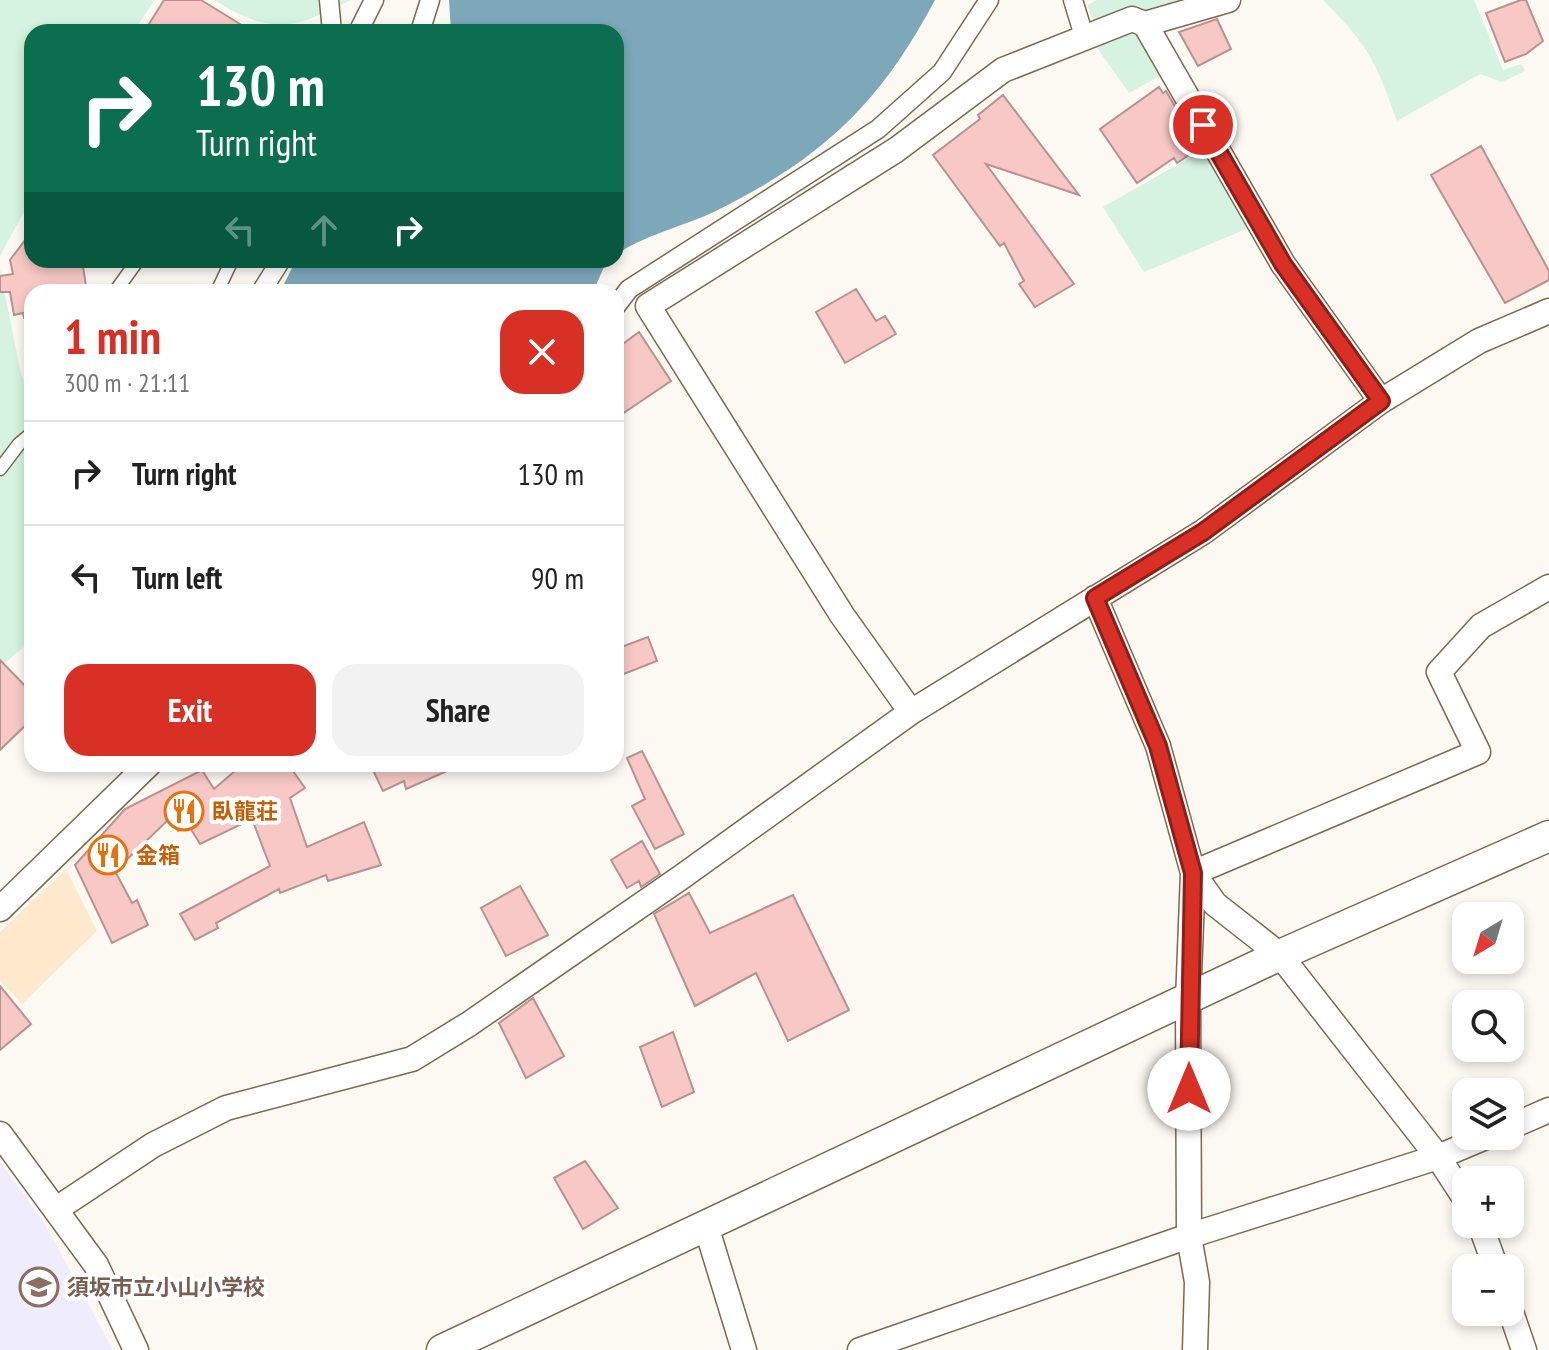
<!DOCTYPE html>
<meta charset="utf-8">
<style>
:root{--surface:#fff;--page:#f2f2f2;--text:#222;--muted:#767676;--line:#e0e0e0;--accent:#d93025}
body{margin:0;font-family:"PT Sans Narrow","Noto Sans JP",sans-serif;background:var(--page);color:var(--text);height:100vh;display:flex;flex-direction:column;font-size:30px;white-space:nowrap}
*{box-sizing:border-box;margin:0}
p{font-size:26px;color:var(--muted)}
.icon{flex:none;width:44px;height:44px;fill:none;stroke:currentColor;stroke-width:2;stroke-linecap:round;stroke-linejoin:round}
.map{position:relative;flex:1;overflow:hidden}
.details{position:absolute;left:24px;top:284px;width:600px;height:488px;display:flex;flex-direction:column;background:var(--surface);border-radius:24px;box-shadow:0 4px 12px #0003}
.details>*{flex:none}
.top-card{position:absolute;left:24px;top:24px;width:600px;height:244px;border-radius:24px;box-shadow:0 4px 12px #0003;background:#0b6e4f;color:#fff;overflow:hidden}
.needle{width:52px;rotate:218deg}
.controls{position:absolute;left:1452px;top:902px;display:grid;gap:16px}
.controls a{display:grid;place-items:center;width:72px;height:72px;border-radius:16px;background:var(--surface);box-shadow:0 4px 12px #0003;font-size:40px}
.pin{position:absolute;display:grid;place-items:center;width:68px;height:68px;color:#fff;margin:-34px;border:4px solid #fff;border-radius:50%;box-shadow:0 2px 8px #0007}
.me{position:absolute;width:88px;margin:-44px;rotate:0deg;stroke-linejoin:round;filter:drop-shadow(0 0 6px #0008)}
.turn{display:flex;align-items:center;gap:28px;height:168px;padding:0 40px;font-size:36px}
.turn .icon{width:104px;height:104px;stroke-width:2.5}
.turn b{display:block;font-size:56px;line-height:68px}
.lanes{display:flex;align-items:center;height:76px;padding:0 40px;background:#0003;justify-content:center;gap:40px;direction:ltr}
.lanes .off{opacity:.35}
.round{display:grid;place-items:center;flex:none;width:84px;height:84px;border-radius:24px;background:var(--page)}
.head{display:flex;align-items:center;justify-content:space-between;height:136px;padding:0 40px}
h1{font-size:48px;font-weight:600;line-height:60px;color:var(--accent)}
.cta{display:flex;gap:16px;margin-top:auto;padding:16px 40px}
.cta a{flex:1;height:92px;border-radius:24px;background:var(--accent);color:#fff;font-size:32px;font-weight:600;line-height:92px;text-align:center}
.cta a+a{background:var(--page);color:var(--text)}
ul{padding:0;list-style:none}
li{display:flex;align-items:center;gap:24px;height:104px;padding:0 40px;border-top:2px solid var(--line)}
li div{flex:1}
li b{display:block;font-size:30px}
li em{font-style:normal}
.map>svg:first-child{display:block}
</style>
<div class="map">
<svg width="1549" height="1350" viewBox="0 0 1549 1350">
<rect width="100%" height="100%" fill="#fcf8f2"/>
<!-- built -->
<path fill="#ffe9cc" d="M66,869l31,62 -75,73 -22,-23v-49z"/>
<!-- education -->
<path fill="#efecfd" d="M0,1162l44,61 69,127h-113z"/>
<!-- green -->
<path fill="#d5f3e0" d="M0,0h154l-20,32h-102v165l-32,59z
M214,0h137c-60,30 -77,36 -137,0z
M1097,0h105l-53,15 -14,-9 -42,14 -6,-15z
M1323,0h151l29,70 18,-6 4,7 -23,11 -22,-8 -83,47c-21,-60 -29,-76 -74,-121z
M1137,25l28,48 -36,20 -36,-51z
M1205,149l46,78 -107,45 -41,-65z
M0,269l21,105 11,28v238l-32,27z"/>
<!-- water -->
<path fill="#7ca8ba" d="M449,0h486c-55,104 -114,159 -219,211 -29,14 -77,26 -100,44v-223h-165z
M296,260h315l-7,7 -11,25h-313z"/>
<!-- building -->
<path fill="#f7c8c6" stroke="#b89291" stroke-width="2" d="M164,0h37l52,32h-109z
M1521,0h5l17,41 -17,13 -21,8 -19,-49z
M1217,19l14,30 -33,17 -19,-34z
M1159,87l4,6 3,-2 33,57 -22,15 -3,-5 -37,25 -37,-54z
M1003,95l76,100 -93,-31 88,120 -39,23 -16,-23 5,-3 -20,-38 -4,3 -67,-91 47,-36 -2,-4z
M1481,146l68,125v9l-44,23 -74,-128z
M32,231v29h50l5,32h-55v25l-8,1 -1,-5 -9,2 -4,-23h-10v-16l13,-2 -3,-14z
M856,289l20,32 9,-5 11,18 -51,29 -29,-51z
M639,332l32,49 -55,37v-69z
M648,637l9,24 -41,16v-28z
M0,660l32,33v26l-32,31z
M642,751l42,83 -29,15 -23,-43 13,-7 -18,-41z
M243,764h45l17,24 -15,10 17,49 57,-25 17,43 -53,16 -2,-6 -46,18 -1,-4 -63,34 2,5 -23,12 -15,-26 90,-48 -18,-47 -52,25 -11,-18 -11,5 -8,-13 -55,53 17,32 5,-3 11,25 -36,18 -37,-78 50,-56 77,-39 12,19z
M370,764h93l-57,25 -2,-8 -21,10z
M642,841l18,33 -19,13 -2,-6 -12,7 -16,-28z
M520,886l28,49 -42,21 -25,-48z
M689,893l21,40 83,-38 56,115 -61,31 -32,-68 -61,33 -41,-92z
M0,986l31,38 -31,26z
M533,998l31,58 -38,22 -27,-55z
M673,1032l21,60 -32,15 -22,-60z
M585,1161l33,47 -35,21 -29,-51z"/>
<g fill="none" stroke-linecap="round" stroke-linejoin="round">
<!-- service casing -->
<g stroke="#7c694f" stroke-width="15">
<path id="service" d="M117,289l21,-29
M217,292l15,-32
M0,469l19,-25 13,-11"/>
</g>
<!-- pedestrian casing -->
<g stroke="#7c694f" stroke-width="21">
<path id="pedestrian" d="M329,0l3,32
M1073,0l11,36
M358,32l16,-32
M420,32l10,-32
M261,292l20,-32
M616,306l13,-17 249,-160 64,-57 47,-72"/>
</g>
<!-- minor casing -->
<g stroke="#7c694f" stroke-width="27">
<path id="minor" d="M1145,24l83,-24
M1095,598l63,148 35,127 -5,128 1,235 8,46 -2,68
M911,712l-69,-97 -194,-309 248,-156 107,-80 129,-51 13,5 138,240 98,137
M1193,873l285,-121 -39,-80 42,-46 68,-39
M1193,873l22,31 65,51 158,202 28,43
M0,909l149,-145
M1510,1127l39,-17
M0,1134l96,131 40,85
M58,1208l95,-63 73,-37 186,-49 57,-35 214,-148 228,-164 292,-180 178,-131 98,-60 70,-30
M1480,1224l16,44
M706,1226l38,124
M1510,1309l14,41
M860,1350l329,-114 249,-79 50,-21"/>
</g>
<!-- tertiary casing -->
<g stroke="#7c694f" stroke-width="33">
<path id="tertiary" d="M442,1350l838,-395 269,-119"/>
</g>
<!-- service -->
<use href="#service" stroke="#fff" stroke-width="12"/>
<!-- pedestrian -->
<use href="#pedestrian" stroke="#fff" stroke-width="18"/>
<!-- minor -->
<use href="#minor" stroke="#fff" stroke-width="24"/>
<!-- tertiary -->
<use href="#tertiary" stroke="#fff" stroke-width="30"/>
</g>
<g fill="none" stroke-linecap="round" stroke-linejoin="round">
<!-- route casing -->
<g stroke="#8d1f18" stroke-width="20">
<path id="route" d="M1189,1089l4,-216 -35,-127 -63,-148 108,-66 178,-131 -98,-137 -80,-139"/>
</g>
<!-- route -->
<use href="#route" stroke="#d93025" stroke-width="14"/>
</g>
<!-- icons -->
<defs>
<g id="restaurant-ring" transform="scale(2)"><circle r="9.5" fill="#fff" stroke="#e8710a" stroke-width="1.5"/><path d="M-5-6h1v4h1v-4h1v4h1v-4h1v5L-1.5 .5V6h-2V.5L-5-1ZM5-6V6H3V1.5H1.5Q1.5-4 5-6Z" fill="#e8710a"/></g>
<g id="school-ring" transform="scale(2)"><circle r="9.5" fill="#fff" stroke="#8d6e63" stroke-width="1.5"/><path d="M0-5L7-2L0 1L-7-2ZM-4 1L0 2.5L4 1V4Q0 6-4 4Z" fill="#8d6e63"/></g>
</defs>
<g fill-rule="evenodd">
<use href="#restaurant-ring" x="184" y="811"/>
<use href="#restaurant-ring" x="108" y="855"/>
<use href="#school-ring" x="39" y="1287"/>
</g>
<g text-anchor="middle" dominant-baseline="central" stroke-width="8" stroke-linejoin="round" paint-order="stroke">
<!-- food labels -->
<g font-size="22" font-weight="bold" fill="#c56008" stroke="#fff" text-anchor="start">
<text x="212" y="811">臥龍荘</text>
<text x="136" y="855">金箱</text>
</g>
<!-- education labels -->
<g font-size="22" font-weight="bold" fill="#785e54" stroke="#fff" text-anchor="start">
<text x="67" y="1287">須坂市立小山小学校</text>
</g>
</g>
</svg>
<div class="controls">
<a><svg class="needle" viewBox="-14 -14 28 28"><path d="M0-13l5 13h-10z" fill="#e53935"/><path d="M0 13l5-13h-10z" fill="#767676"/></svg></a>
<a><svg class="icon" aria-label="search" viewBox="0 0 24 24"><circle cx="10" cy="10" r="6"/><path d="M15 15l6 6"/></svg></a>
<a><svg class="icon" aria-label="layers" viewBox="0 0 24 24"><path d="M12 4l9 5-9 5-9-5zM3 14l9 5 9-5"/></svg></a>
<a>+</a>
<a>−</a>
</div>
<div class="pin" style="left:1203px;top:125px;background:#d93025"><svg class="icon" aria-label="arrive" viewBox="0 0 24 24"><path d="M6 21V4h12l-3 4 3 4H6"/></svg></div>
<svg class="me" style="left:1189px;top:1089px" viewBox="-20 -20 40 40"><circle r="19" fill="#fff"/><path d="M0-13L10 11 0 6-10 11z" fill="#d93025"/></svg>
<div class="top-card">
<div class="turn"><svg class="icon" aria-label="right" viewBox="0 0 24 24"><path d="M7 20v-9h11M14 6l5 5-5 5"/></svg><div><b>130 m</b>Turn right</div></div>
<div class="lanes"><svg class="icon off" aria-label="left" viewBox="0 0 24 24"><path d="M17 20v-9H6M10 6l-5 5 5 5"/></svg><svg class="icon off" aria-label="ahead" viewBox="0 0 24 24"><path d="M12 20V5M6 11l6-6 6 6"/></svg><svg class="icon" aria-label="right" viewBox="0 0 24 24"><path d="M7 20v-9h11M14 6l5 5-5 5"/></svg></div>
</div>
<section class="details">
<div class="head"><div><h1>1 min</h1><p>300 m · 21:11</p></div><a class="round" style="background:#d93025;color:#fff"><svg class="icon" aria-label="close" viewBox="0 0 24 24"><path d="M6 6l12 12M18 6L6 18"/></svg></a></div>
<ul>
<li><svg class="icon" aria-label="right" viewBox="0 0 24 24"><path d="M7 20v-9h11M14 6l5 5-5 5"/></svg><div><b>Turn right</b></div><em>130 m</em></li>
<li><svg class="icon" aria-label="left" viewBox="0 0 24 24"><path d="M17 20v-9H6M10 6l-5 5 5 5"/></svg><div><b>Turn left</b></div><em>90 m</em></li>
</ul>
<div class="cta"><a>Exit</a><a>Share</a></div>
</section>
</div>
